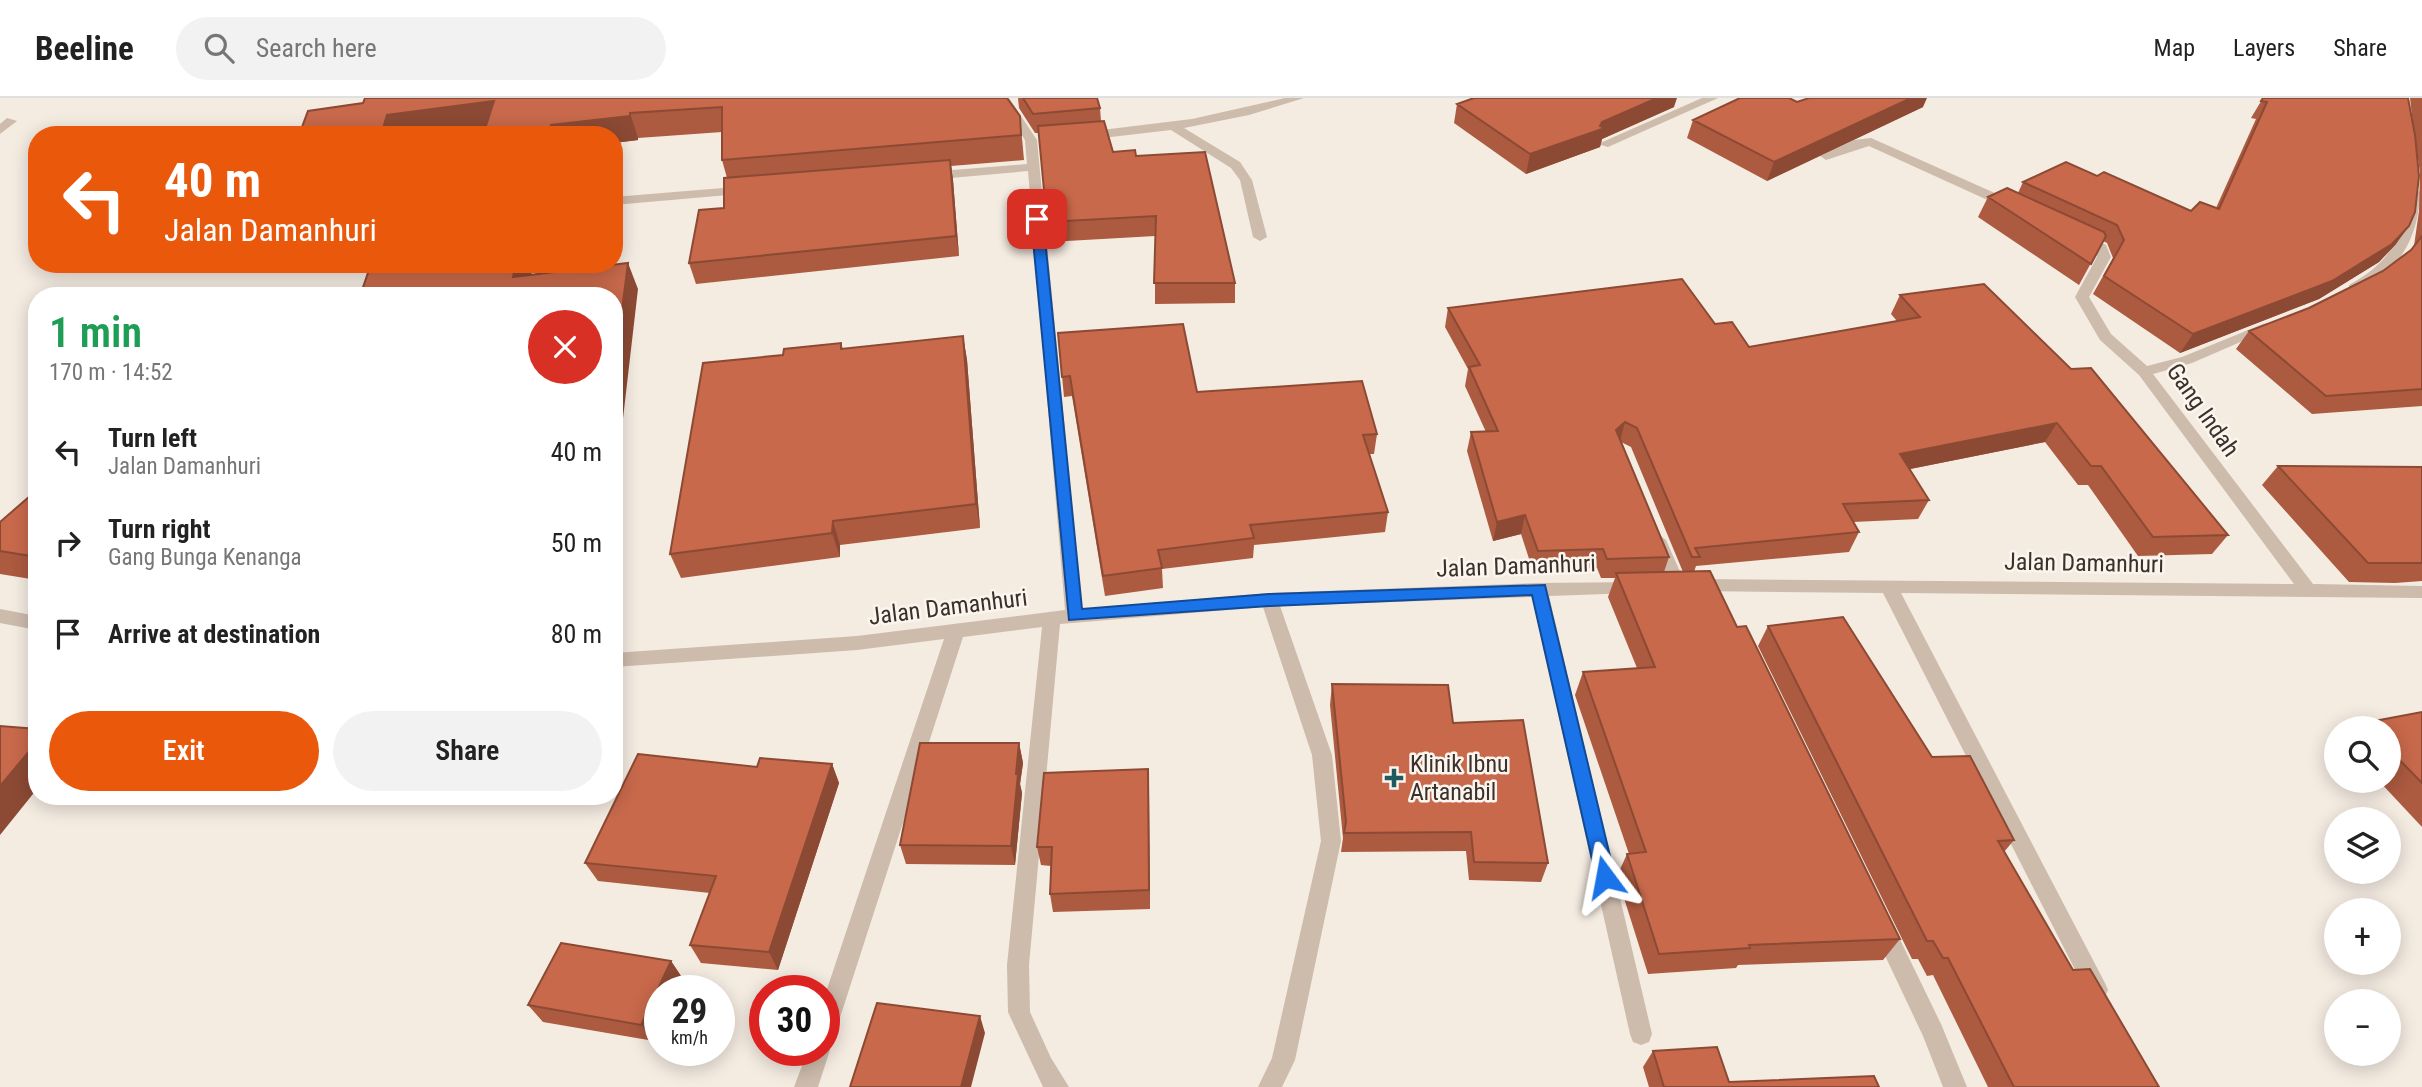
<!DOCTYPE html>
<meta charset="utf-8">
<style>
:root{--surface:#fff;--page:#f2f2f2;--text:#222;--muted:#767676;--line:#e0e0e0;--accent:#ea580c}
body{margin:0;font-family:"Roboto Condensed",sans-serif;background:var(--page);color:var(--text);height:100vh;display:flex;flex-direction:column;font-size:26px;white-space:nowrap}
*{box-sizing:border-box;margin:0}
p{font-size:23px;color:var(--muted)}
.icon{flex:none;width:38px;height:38px;fill:none;stroke:currentColor;stroke-width:2;stroke-linecap:round;stroke-linejoin:round}
.map{position:relative;flex:1;overflow:hidden}
.drawer{position:absolute;left:28px;top:189px;width:595px;height:518px;display:flex;flex-direction:column;background:var(--surface);border-radius:28px;box-shadow:0 4px 18px #0003}
.drawer>*{flex:none}
.hud{position:absolute;left:28px;top:28px;width:595px;height:147px;border-radius:28px;box-shadow:0 4px 18px #0003;background:#ea580c;color:#fff;overflow:hidden}
.fabs{position:absolute;left:2324px;top:618px;display:grid;gap:14px}
.fabs a{display:grid;place-items:center;width:77px;height:77px;border-radius:50%;background:var(--surface);box-shadow:0 4px 18px #0003;font-size:35px}
.speed{position:absolute;left:644px;top:877px;display:flex;gap:14px;font-size:35px;font-weight:700;text-align:center}
.speed>*{display:grid;place-content:center;width:91px;height:91px;border-radius:50%;background:var(--surface);box-shadow:0 4px 18px #0003;line-height:1}
.speed small{font-size:18px;font-weight:400}
.speed .limit{border:10px solid #d22;background:#fff;color:#111}
.pin{position:absolute;display:grid;place-items:center;width:60px;height:60px;color:#fff;margin:-30px;border-radius:14px;box-shadow:0 4px 10px #0006}
.me{position:absolute;width:77px;margin:-38px;rotate:347deg;stroke-linejoin:round;filter:drop-shadow(0 0 5px #0008)}
.turn{display:flex;align-items:center;gap:24px;height:147px;padding:0 21px;font-size:32px}
.turn .icon{width:91px;height:91px;stroke-width:2.5}
.turn b{display:block;font-size:49px;line-height:60px}
.round{display:grid;place-items:center;flex:none;width:74px;height:74px;border-radius:37px;background:var(--page)}
.head{display:flex;align-items:center;justify-content:space-between;height:119px;padding:0 21px}
h1{font-size:42px;font-weight:600;line-height:52px;color:#1e9e55}
.cta{display:flex;gap:14px;margin-top:auto;padding:14px 21px}
.cta a{flex:1;height:80px;border-radius:42px;background:var(--accent);color:#fff;font-size:28px;font-weight:600;line-height:80px;text-align:center}
.cta a+a{background:var(--page);color:var(--text)}
ul{padding:0;list-style:none}
li{display:flex;align-items:center;gap:21px;height:91px;padding:0 21px}
li div{flex:1}
li b{display:block;font-size:26px}
li em{font-style:normal}
header{display:flex;align-items:center;gap:42px;box-sizing:border-box;height:98px;padding:0 35px;background:var(--surface);border-bottom:2px solid var(--line)}
header strong{font-size:33px}
nav{display:flex;gap:38px;margin-inline-start:auto;font-size:24px}
.search{width:490px;height:63px;background:var(--page);display:flex;align-items:center;gap:18px;box-sizing:border-box;padding:0 24px;border-radius:38px;color:var(--muted);font-size:26px}
.map>svg:first-child{display:block}
</style>
<header>
<strong>Beeline</strong>
<div class="search"><svg class="icon" aria-label="search" viewBox="0 0 24 24"><circle cx="10" cy="10" r="6"/><path d="M15 15l6 6"/></svg>Search here</div>
<nav><a>Map</a><a>Layers</a><a>Share</a></nav>
</header>
<div class="map">
<svg width="2422" height="989" viewBox="0 0 2422 989">
<rect width="100%" height="100%" fill="#f4ebe1"/>
<g fill="none" stroke-linecap="round" stroke-linejoin="round">
<!-- minor -->
<path fill="#cdbbac" fill-rule="evenodd" d="M997,0h12l28,42 45,469 187,-16 270,-10 100,-1 3,5 -3,5 -6,1 -84,3 103,438 -3,8 -8,3 -8,-3 -3,-8 -98,-437 -252,9 52,149 9,86 -46,219 -13,27h-24l14,-29 49,-217 -9,-86 -49,-148 -203,17 -31,341 1,47 21,46 18,29h-26l-35,-75 -1,-47 35,-338 -79,10 -128,396 -3,8 -5,2 3,7 -12,37h-24l14,-37h16v-52l120,-359 -87,11 -243,17v-14l243,-17 208,-26 -37,-439 -100,9 -6,-4 6,-4 99,-8 -2,-24z
M1285,0h19l-55,17 -65,13 56,34 12,18 15,57 -7,4 -7,-4 -13,-57 -9,-12 -60,-38 -86,10 -6,-4 6,-4 107,-13z
M1702,0h16l-110,49 -10,-3z
M7,20l10,3 -17,13v-10z
M1871,40l144,64 1,3 -1,3h-10l-136,-62 -43,14 -6,-4 34,-16z
M747,88l4,1v6l-137,12v-8z
M2414,90l6,4c-1,37 -14,69 -46,90 -8,5 -15,11 -25,9v-6c39,-21 57,-49 59,-93z
M2080,135l26,12 5,12 -22,40 22,37 36,32 35,-9 81,-33 5,-1 7,4 -83,36 -39,11 160,210 109,2v12l-521,-5 204,390 3,7 -3,7 -8,3 -8,-3 -206,-404 -187,-2 -9,-6 9,-6 598,5 -155,-209 -39,-35 -25,-43 22,-40 -2,-7 -20,-10 -2,-3z
M1658,436l8,6 20,45 -3,5h-12l-3,-5 -18,-45z
M0,511l37,7v14l-37,-7z
M1883,820l8,3 50,103 26,63h-24l-20,-51 -51,-108 3,-7z"/>
</g>
<!-- wall -->
<path fill="#ac5a40" fill-rule="evenodd" d="M1007,0l13,18 4,44 -73,6 2,14 6,76 -263,28 -7,-21 35,-55 3,-30 -5,-18v-28l-84,6v2l-24,3v-8l-129,-7 -177,-17z
M1018,0h79l3,10 1,13 12,31 23,4 99,127v20l-80,1v-68l-106,6 -10,-109h-4l-16,-25z
M2263,0l150,27 -3,-27h12v308l-110,8 -76,-65 13,-18 60,-23 74,-37 28,-21 3,-4 5,-35 1,-39 -4,-26 -20,98 -17,18 -60,37 -139,54 -87,-59 20,-36 -6,-15 -4,-2 -24,44 -101,-68 10,-20 30,-4 5,-11 74,-6 94,35 25,-3 40,-89 -5,-1z
M1797,4l126,5 -156,74 -80,-43 6,-18z
M1457,6l217,3 -72,32 -2,8 -74,27 -72,-51z
M1900,197l328,240 -16,19 -74,2 -50,-71h-10l-33,-43 -135,27 19,31 -11,19 -65,3 6,10 -10,20 -153,14 -2,6 43,55 163,312 -17,21 -145,5 -2,3 -88,6 -31,-98 10,-22h2l-54,-159 8,-23 54,-4 -29,-71 7,-19h-14l-4,-10 -64,3 -12,-37 -28,7 -26,-90 4,-19h15l-21,-46 3,-17 -23,-42 3,-19 267,16 34,23 148,-26 -6,-7zM1621,344l10,5 52,125h-19l5,-15z
M1058,235l139,59 180,42 -3,20h-5l19,58 -3,20 -131,13 -1,13 -91,11 1,19 -58,8 -33,-200 -8,1z
M963,238l4,24 13,168 -140,17v12l-159,21 -11,-24 113,-199 58,-12 2,6z
M2278,368l144,1v114l-27,2 -46,-1 -87,-97z
M37,392v90l-37,-6v-52z
M1768,528l164,131 82,83 -10,12 69,118 86,117h-171l-55,-112 -6,1 -9,-17h-6l-154,-313z
M1332,586l121,39 95,140 -7,19 -72,-2 -3,-29 -125,1 2,-14 -13,-133z
M2422,614v115l-44,-47h11v-52h-31l6,-5z
M1019,645l4,20 -3,21 2,9 -7,72 -109,-1 -6,-19z
M832,666l7,19 -61,187 -77,-7 -11,-18 20,-52 -112,-12 -13,-18 172,-96z
M1148,671l2,140 -97,3 -3,-18 1,-28 -10,-1 -4,-18z
M671,863l12,18 -6,11h-17v38l-6,13 -111,-19 -15,-17z
M1653,953l76,31 150,5h-230l-6,-20z"/>
<!-- shaded-wall -->
<path fill="#8c4a34" d="M1657,0h20l-3,9 -72,32 -2,8 -74,27 4,-20z
M1911,0h16l-4,9 -156,74 7,-19z
M494,3l10,25 -68,9h-55l6,-20z
M630,15l8,25v2l-24,3v-8h-65l2,-10z
M950,62l3,20 6,76 -3,-20z
M2409,128l-13,18 -17,18 -60,37 -139,54 13,-19z
M628,165l10,26 -24,207v-123z
M516,166h18l-8,32 -13,-19z
M963,238l4,24 13,168 -4,-24z
M1625,324l-5,19 -4,-11z
M2057,325l-12,19 -155,31 10,-19z
M1525,417l-4,19 -28,7 4,-19z
M833,423l7,24v12l-8,-24z
M37,644v47l-37,46v-49z
M1019,645l4,20 -3,21 2,9 -7,72 -4,-19 5,-72z
M832,666l7,19 -61,187 -9,-18z
M1148,671l1,20 1,120 -1,-19z
M671,863l12,18 -6,11h-17v38l-6,13 -13,-16z
M980,918l5,17 -14,54h-10z"/>
<!-- building -->
<path fill="#c8694b" stroke="#8c4a34" stroke-width="2" d="M365,0h642l13,18 1,19 -299,25v-53l-92,6v3l-79,9 -2,10h-66l11,-34 -107,14 -6,20h-82l9,-24 55,-8z
M1023,0h74l3,10 -67,6z
M1474,0h183l-55,24 -2,4 5,2 -75,26 -73,-50z
M1740,0h49l8,4 12,-4h102l-137,64 -81,-42z
M2263,0h145l7,37 4,41 -4,36 -6,14 -17,18 -60,37 -139,53 -89,-58 20,-36 -7,-15 -94,-43 43,-20 31,14 7,-4 87,39 9,-9 19,7 48,-107 -6,-1z
M1104,23l9,31 22,-2 1,6 69,-4 30,131h-81l2,-67 -109,6 -9,-96z
M950,62l6,76 -267,27 10,-53 25,-2v-30z
M2007,90l97,44 2,4 -15,28 -103,-67z
M2422,138v153l-96,7 -77,-65 60,-23 74,-37 28,-21z
M628,165l-14,110v-77h-255h1l11,-32h145l-3,13z
M1682,181l33,45 17,-2 17,25 171,-30 -20,-22 84,-11 87,85 20,-1 137,167 -75,2 -52,-71h-10l-34,-43 -157,31 29,46 -86,4 16,28 -164,16 5,9h-8l-55,-129 -12,-6 -9,8 53,127 -62,2 -4,-10 -65,2 -13,-36 -28,7 -26,-90 27,-1 -29,-64 11,-2 -32,-57z
M1183,226l14,68 165,-11 15,53 -14,1 25,77 -138,13 4,13 -96,12 4,18 -59,8 -33,-200 -8,1 -4,-44z
M963,238l13,168 -143,17 -1,12 -162,21 33,-191 80,-8 1,-6 57,-6v6z
M2278,368l144,1v96h-54z
M37,392v67l-37,-6v-29z
M1710,473l27,56 9,-1 154,313 -151,6 1,3 -91,6 -32,-100 19,-2 -63,-180 72,-5 -39,-94z
M1843,519l89,140 38,-1 44,84 -16,1 75,129 17,-1 69,118h-145l-66,-129h-5l-10,-17h-6l-159,-315z
M1332,586l116,1 5,38 70,-3 25,143 -74,-1 -3,-30 -127,1 2,-11z
M2422,614v71l-33,-34v-21h-21l-4,-5z
M0,628l37,3v13l-37,44z
M920,645h99l-3,31h2l-7,72 -111,-1z
M638,656l119,13 3,-9 72,6 -63,188 -79,-7 26,-69 -131,-13z
M1148,671l1,121 -99,4 2,-47h-15l7,-74z
M561,845l110,18 -30,64 -113,-20z
M877,905l103,13 -19,71h-111z
M1717,949l12,35 145,-6 5,11h-215l-11,-36z"/>
<!-- route -->
<path fill="#1a73e8" stroke="#114b97" stroke-width="2" d="M1037,118l6,3 39,390 187,-15 276,-9 70,292 -3,6 -7,2 -6,-2 -3,-6 -64,-282 -263,11 -200,14 -38,-401z"/>
<!-- markers -->
<path fill="#1f5a5e" stroke="#fbf5ee" stroke-width="2.5" d="M1390.5 669.5h7v7h7v7h-7v7h-7v-7h-7v-7h7z"/>
<g text-anchor="middle" dominant-baseline="central" stroke-width="5" stroke-linejoin="round" paint-order="stroke">
<!-- street labels -->
<g font-size="24" fill="#3b302b" stroke="#fbf5ee">
<text transform="translate(2203 312) rotate(55)">Gang Indah</text>
<text transform="translate(2084 465) rotate(1)">Jalan Damanhuri</text>
<text transform="translate(1516 468) rotate(-2)">Jalan Damanhuri</text>
<text transform="translate(948 509) rotate(-7)">Jalan Damanhuri</text>
</g>
<!-- poi labels -->
<g font-size="24" fill="#3b302b" stroke="#fbf5ee" text-anchor="start">
<text x="1410" y="666">Klinik Ibnu<tspan x="1410" dy="28">Artanabil</tspan></text>
</g>
</g>
</svg>
<div class="fabs">
<a><svg class="icon" aria-label="search" viewBox="0 0 24 24"><circle cx="10" cy="10" r="6"/><path d="M15 15l6 6"/></svg></a>
<a><svg class="icon" aria-label="layers" viewBox="0 0 24 24"><path d="M12 4l9 5-9 5-9-5zM3 14l9 5 9-5"/></svg></a>
<a>+</a>
<a>−</a>
</div>
<div class="speed"><div>29<small>km/h</small></div><div class="limit">30</div></div>
<div class="pin" style="left:1037px;top:121px;background:#d93025"><svg class="icon" aria-label="arrive" viewBox="0 0 24 24"><path d="M6 21V4h12l-3 4 3 4H6"/></svg></div>
<svg class="me" style="left:1605px;top:779px" viewBox="-20 -20 40 40"><path d="M0-17L14 15 0 8-14 15z" fill="#1a73e8" stroke="#fff" stroke-width="4"/></svg>
<div class="hud">
<div class="turn"><svg class="icon" aria-label="left" viewBox="0 0 24 24"><path d="M17 20v-9H6M10 6l-5 5 5 5"/></svg><div><b>40 m</b>Jalan Damanhuri</div></div>
</div>
<section class="drawer">
<div class="head"><div><h1>1 min</h1><p>170 m · 14:52</p></div><a class="round" style="background:#d93025;color:#fff"><svg class="icon" aria-label="close" viewBox="0 0 24 24"><path d="M6 6l12 12M18 6L6 18"/></svg></a></div>
<ul>
<li><svg class="icon" aria-label="left" viewBox="0 0 24 24"><path d="M17 20v-9H6M10 6l-5 5 5 5"/></svg><div><b>Turn left</b><p>Jalan Damanhuri</p></div><em>40 m</em></li>
<li><svg class="icon" aria-label="right" viewBox="0 0 24 24"><path d="M7 20v-9h11M14 6l5 5-5 5"/></svg><div><b>Turn right</b><p>Gang Bunga Kenanga</p></div><em>50 m</em></li>
<li><svg class="icon" aria-label="arrive" viewBox="0 0 24 24"><path d="M6 21V4h12l-3 4 3 4H6"/></svg><div><b>Arrive at destination</b></div><em>80 m</em></li>
</ul>
<div class="cta"><a>Exit</a><a>Share</a></div>
</section>
</div>
